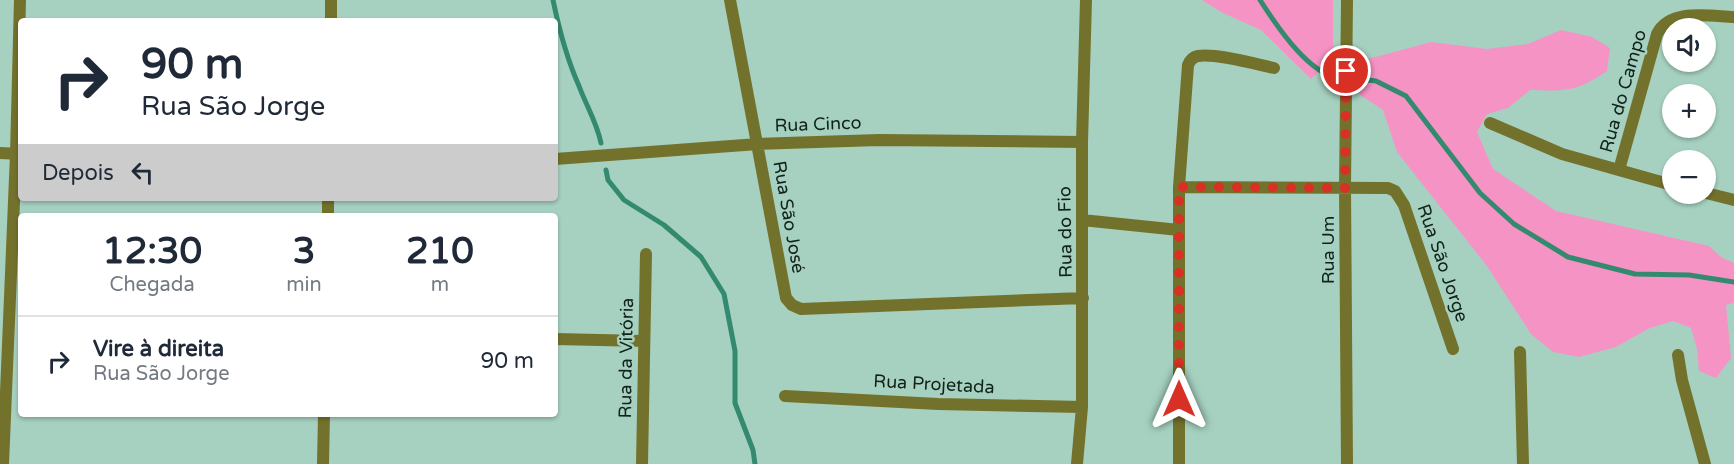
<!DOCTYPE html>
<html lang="pt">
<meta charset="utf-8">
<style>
:root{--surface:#fff;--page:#f2f2f3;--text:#1f2937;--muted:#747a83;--line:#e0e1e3}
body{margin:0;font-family:"Varela Round",sans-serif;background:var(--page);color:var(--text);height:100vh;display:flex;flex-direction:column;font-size:22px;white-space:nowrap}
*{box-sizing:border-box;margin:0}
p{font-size:20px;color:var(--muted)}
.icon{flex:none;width:33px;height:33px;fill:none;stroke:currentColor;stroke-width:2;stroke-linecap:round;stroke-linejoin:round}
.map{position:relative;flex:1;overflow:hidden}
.drawer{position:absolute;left:18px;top:213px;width:540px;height:204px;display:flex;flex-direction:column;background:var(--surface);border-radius:6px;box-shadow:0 2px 4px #0004}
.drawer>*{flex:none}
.hud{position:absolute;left:18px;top:18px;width:540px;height:183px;border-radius:6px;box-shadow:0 2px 4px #0004;background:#fff;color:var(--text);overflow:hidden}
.fabs{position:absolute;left:1662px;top:18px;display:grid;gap:12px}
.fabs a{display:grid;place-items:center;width:54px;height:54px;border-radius:50%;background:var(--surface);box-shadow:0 2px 4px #0004;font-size:30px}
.pin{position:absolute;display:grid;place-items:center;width:51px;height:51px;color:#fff;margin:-26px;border:3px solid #fff;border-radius:50%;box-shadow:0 2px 6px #0007}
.me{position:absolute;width:66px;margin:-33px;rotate:0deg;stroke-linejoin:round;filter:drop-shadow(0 0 4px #0008)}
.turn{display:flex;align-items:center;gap:21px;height:126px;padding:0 24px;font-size:27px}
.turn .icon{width:78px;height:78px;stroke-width:2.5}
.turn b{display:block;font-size:42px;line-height:51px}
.then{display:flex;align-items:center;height:57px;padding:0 24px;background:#0003;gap:12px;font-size:22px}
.eta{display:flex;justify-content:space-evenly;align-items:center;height:102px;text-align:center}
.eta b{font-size:36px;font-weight:800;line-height:42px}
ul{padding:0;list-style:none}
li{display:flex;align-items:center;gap:18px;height:90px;padding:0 24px;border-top:2px solid var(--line)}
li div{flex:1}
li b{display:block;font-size:22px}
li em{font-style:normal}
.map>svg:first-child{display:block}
</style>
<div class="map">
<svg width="1734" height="464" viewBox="0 0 1734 464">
<rect width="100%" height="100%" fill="#a6d1c0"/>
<!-- green -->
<path fill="#f693c5" d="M1202,0h131v58l-22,21 -50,-49 -40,-18z
M1561,30l31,7 18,11 -3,23c-31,21 -41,20 -77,19l-22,18 -21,6 -10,18 16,37 63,42 153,35 12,11 13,6v40l-8,2 5,53 -15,20 -17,-7 -2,-22 -6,-21 -18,-7 -23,7 -34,19 -37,10 -26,-5 -22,-18 -44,-68 -90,-114 -14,-42 -24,-16 2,-33 70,-19 56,7 41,-5z"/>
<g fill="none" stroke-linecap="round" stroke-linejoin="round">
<!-- stream -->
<path stroke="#348a6e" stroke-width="5" d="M553,0c6,29 14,59 26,86 7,19 18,37 22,57
M1260,0c16,25 44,67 73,77
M1360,79l16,2 30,15 74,97 34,31 54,33 67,17 54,1 45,7
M606,170l2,10 16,20 40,25 37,32 23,37 11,57v52l18,47 2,14"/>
<!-- minor -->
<path stroke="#73722c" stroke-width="12" d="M730,0l56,298 6,7 9,4 282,-11
M1347,0l-2,188 2,276
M331,21v-21
M1490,123l72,31 110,31
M0,153l21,1
M555,159l203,-15 121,-4 203,2
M1619,170l38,-136c13,-26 52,-18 77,-17
M1179,187l209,1 7,3 9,14 49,144
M1706,193l28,7
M328,216v-18
M1082,220l97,10
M555,339l89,2
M1520,352l3,112
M1678,355l4,25 23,84
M785,396l153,8 144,3
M3,464l13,-310 4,-154
M323,464l1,-50
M642,464l4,-210
M1077,464l5,-57v-265l4,-142
M1179,464v-277l9,-122c2,-5 5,-8 10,-9 18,-3 57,8 76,12"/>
</g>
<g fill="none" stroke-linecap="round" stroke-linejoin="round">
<!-- route -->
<path stroke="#d93025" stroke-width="10" stroke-dasharray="0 18" d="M1179,399v-212l166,1 1,-117"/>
</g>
<g text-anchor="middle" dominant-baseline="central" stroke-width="5" stroke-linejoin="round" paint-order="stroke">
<!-- street labels -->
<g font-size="18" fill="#11221b" stroke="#a6d1c0">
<text transform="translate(1623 91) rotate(-74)">Rua do Campo</text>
<text transform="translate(818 124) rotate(-2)">Rua Cinco</text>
<text transform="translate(789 217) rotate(80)">Rua São José</text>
<text transform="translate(1065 232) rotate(-91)">Rua do Fio</text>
<text transform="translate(1328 250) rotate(-90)">Rua Um</text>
<text transform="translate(1443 263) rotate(71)">Rua São Jorge</text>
<text transform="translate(626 358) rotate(-89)">Rua da Vitória</text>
<text transform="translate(934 384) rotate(3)">Rua Projetada</text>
</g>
</g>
</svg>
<div class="fabs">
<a><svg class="icon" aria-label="sound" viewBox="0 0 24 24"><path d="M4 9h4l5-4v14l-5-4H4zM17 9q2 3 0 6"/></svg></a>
<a>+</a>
<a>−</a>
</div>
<div class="pin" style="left:1346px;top:71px;background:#d93025"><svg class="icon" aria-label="arrive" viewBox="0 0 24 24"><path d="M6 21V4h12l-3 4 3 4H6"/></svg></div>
<svg class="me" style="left:1179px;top:399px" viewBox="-20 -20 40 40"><path d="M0-17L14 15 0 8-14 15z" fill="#d93025" stroke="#fff" stroke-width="4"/></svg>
<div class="hud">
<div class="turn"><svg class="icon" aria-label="right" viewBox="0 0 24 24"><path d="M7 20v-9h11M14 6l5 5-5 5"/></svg><div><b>90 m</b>Rua São Jorge</div></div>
<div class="then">Depois<svg class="icon" aria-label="left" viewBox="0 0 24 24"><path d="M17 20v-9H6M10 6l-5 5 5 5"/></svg></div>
</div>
<section class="drawer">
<div class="eta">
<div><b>12:30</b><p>Chegada</p></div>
<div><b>3</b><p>min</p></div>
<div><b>210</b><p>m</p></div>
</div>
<ul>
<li><svg class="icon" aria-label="right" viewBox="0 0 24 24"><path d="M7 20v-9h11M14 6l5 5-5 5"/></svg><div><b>Vire à direita</b><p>Rua São Jorge</p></div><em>90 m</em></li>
</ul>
</section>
</div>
